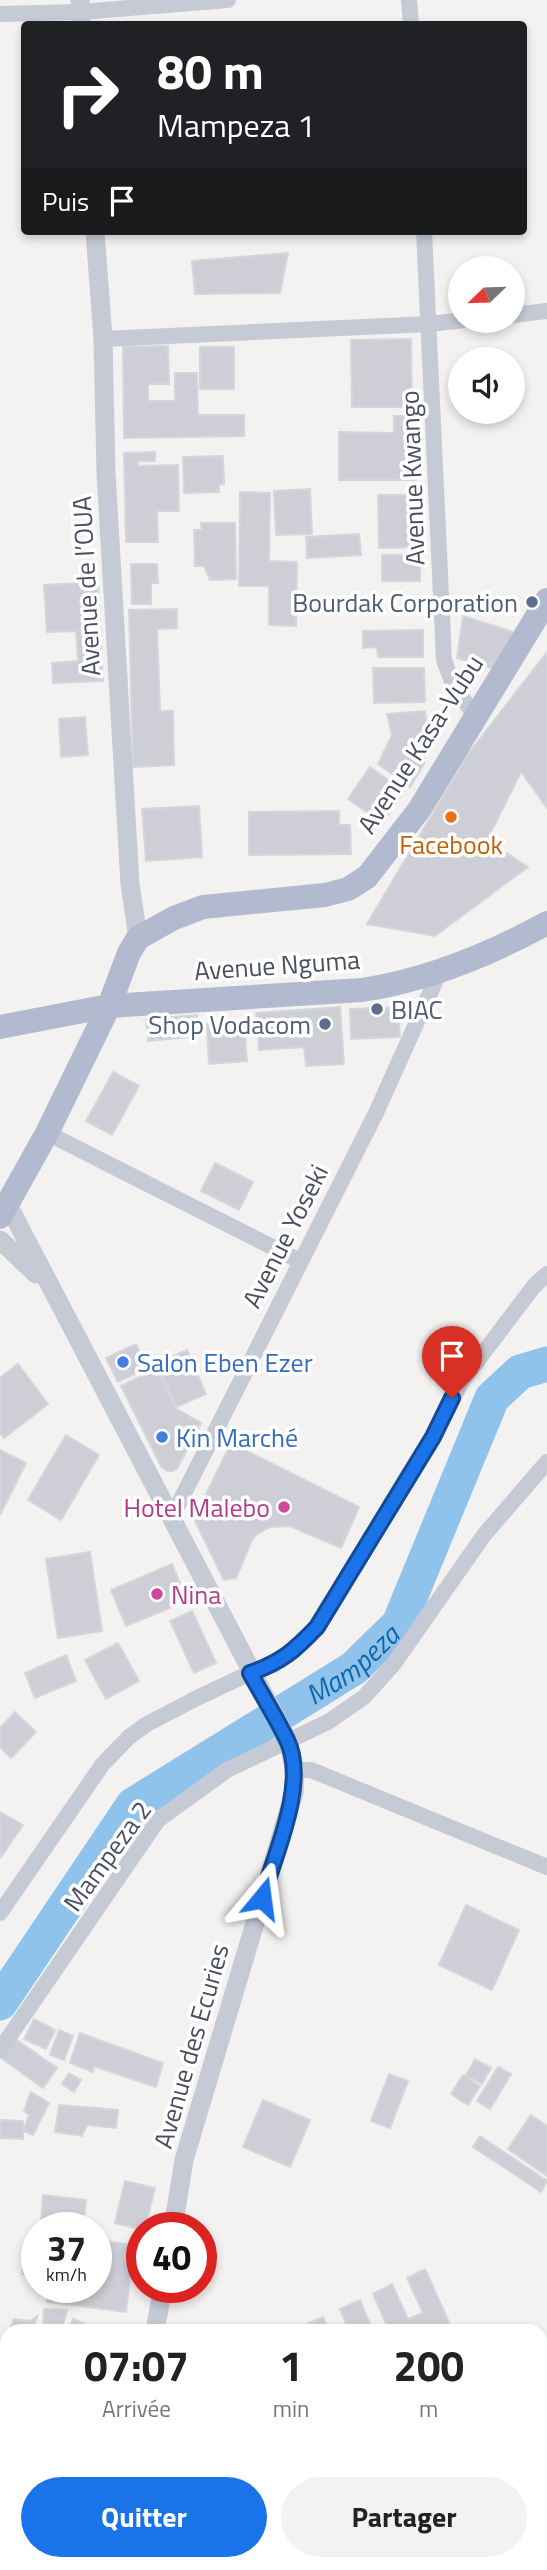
<!DOCTYPE html>
<html lang="fr">
<meta charset="utf-8">
<style>
:root{--surface:#fff;--page:#f2f2f2;--text:#222;--muted:#767676;--accent:#1a73e8}
body{margin:0;font-family:"Titillium Web",sans-serif;background:var(--page);color:var(--text);height:100vh;display:flex;flex-direction:column;font-size:26px;white-space:nowrap}
*{box-sizing:border-box;margin:0}
p{font-size:23px;color:var(--muted)}
.icon{flex:none;width:38px;height:38px;fill:none;stroke:currentColor;stroke-width:2;stroke-linecap:round;stroke-linejoin:round}
.map{position:relative;flex:1;overflow:hidden}
.panel{position:absolute;left:0px;top:2324px;width:548px;height:247px;display:flex;flex-direction:column;background:var(--surface);border-radius:21px 21px 0 0;box-shadow:0 4px 10px #0003}
.panel>*{flex:none}
.banner{position:absolute;left:21px;top:21px;width:506px;height:214px;border-radius:7px;box-shadow:0 4px 10px #0003;background:#202124;color:#fff;overflow:hidden}
.needle{width:46px;rotate:247deg}
.controls{position:absolute;left:448px;top:256px;display:grid;gap:14px}
.controls a{display:grid;place-items:center;width:77px;height:77px;border-radius:50%;background:var(--surface);box-shadow:0 4px 10px #0003;font-size:35px}
.speed{position:absolute;left:21px;top:2212px;display:flex;gap:14px;font-size:35px;font-weight:700;text-align:center}
.speed>*{display:grid;place-content:center;width:91px;height:91px;border-radius:50%;background:var(--surface);box-shadow:0 4px 10px #0003;line-height:1}
.speed small{font-size:18px;font-weight:400}
.speed .limit{border:10px solid #d22;background:#fff;color:#111}
.pin{position:absolute;display:grid;place-items:center;width:60px;height:60px;color:#fff;margin:-72px -30px;border-radius:50% 50% 50% 0;rotate:-45deg;box-shadow:0 0 7px #0007}
.pin .icon{rotate:45deg}
.me{position:absolute;width:77px;margin:-38px;rotate:16deg;stroke-linejoin:round;filter:drop-shadow(0 0 5px #0008)}
.turn{display:flex;align-items:center;gap:24px;height:147px;padding:0 21px;font-size:32px}
.turn .icon{width:91px;height:91px;stroke-width:2.5}
.turn b{display:block;font-size:49px;line-height:60px}
.then{display:flex;align-items:center;height:66px;padding:0 21px;background:#0003;gap:14px;font-size:26px}
.eta{display:flex;justify-content:space-evenly;align-items:center;height:119px;text-align:center}
.eta b{font-size:42px;font-weight:700;line-height:49px}
.action{display:flex;gap:14px;margin-top:auto;padding:14px 21px}
.action a{flex:1;height:80px;border-radius:42px;background:var(--accent);color:#fff;font-size:28px;font-weight:700;line-height:80px;text-align:center}
.action a+a{background:var(--page);color:var(--text)}
.map>svg:first-child{display:block}
</style>
<div class="map">
<svg width="547" height="2570" viewBox="0 0 547 2570">
<rect width="100%" height="100%" fill="#f4f2f1"/>
<g fill="none" stroke-linecap="round" stroke-linejoin="round">
<!-- river -->
<path stroke="#90c3eb" stroke-width="35" id="s1" d="M0,2003l133,-198 221,-137 45,-44 93,-226 28,-26 27,-8"/>
</g>
<!-- building -->
<path fill="#cecfd6" stroke="#d5d6dc" stroke-width="2" d="M288,253l-8,40 -85,1 -3,-33z
M411,339l1,68h-60l-1,-67z
M168,346l1,38h-21v17h27v-28h22l1,42h46v21l-120,2 -1,-91z
M200,347h34v42h-34z
M394,416h22v64h-77v-48l55,1z
M155,452v9h-17v5l40,-1 1,46h-22l1,31h-32l-2,-89z
M223,456l1,28h-5v8l-35,1 -1,-36z
M310,489l2,45 -36,1 -2,-44z
M240,492l30,1 -1,68 28,1 -1,64 -27,-1v-39h-30z
M378,495h42l1,52 -42,1z
M201,523h34l1,56 -26,1 -6,-14h-9l-1,-36h8z
M359,534l2,21 -54,3 -1,-21z
M382,555h38v26h-38z
M131,564h26l1,19h-7v21h-19z
M98,582l5,99 -50,2 -1,-20 26,-2 -2,-30 -29,1 -3,-47z
M177,609v19l-20,1 3,82h13l1,54 -41,2 -4,-157z
M463,616l53,17 -25,35 -34,-10z
M423,630v27h-45l-1,-10 -14,1v-17z
M547,652v156l-26,-36 -34,68 41,27 -93,69 -68,-12 101,-170z
M373,668h51l1,34 -51,1z
M425,711l2,22 -3,31 -14,23 -32,-23 14,-29 -5,-21z
M85,717l3,38 -27,2 -2,-38z
M370,767l34,24 -21,32 -35,-24z
M199,806l3,51 -56,4 -4,-52z
M339,811v14h11l1,29 -102,1v-43z
M340,1007l4,57 -38,2 -2,-19 -45,3 -3,-37z
M398,1007l2,30 -49,2 -1,-30z
M197,1015l2,21 -51,5 -2,-22z
M244,1022l3,39 -38,3 -2,-40z
M113,1072l26,14 -27,49 -26,-14z
M215,1163l38,19 -14,28 -38,-19z
M136,1344l11,24 -29,14 -12,-24z
M187,1350l19,44 -30,13 -19,-44z
M18,1364l30,40 -44,34 -4,-5v-55z
M157,1368l18,40 26,15 -24,46 -4,2h-6l-6,-5 -40,-80z
M66,1435l33,20 -38,65 -33,-20z
M231,1443l128,64 -18,41 -51,-22 -20,1 -13,7 -5,6 -16,38 -12,2 -30,-61z
M0,1450l26,13 -26,52z
M90,1552l12,79 -44,7 -12,-79z
M172,1564l15,37 -61,25 -15,-36z
M192,1611l24,52 -22,10 -24,-52z
M118,1643l21,38 -33,18 -21,-39z
M66,1655l10,26 -41,17 -10,-25z
M15,1712l21,20 -25,26 -11,-11v-19z
M0,1812l23,13 -22,32 -1,-1z
M466,1905l53,25 -27,60 -53,-25z
M34,2019l21,11 -9,19 -22,-10z
M59,2030l14,6 -9,24 -14,-5z
M80,2033l83,30 -7,24 -62,-21 -1,6 -23,-9z
M14,2038l43,30 -14,20 -43,-31z
M475,2059l16,9 -9,16 -16,-9z
M498,2067l13,7 -21,35 -13,-8z
M69,2073l12,7 -7,12 -12,-8z
M389,2074l19,7 -18,47 -19,-7z
M463,2075l17,11 -12,19 -17,-11z
M31,2092l18,11 -16,32 -10,-4 6,-16 -5,-4z
M263,2100l47,20 -20,47 -47,-20z
M59,2105l59,5 -2,18 -29,-3 -5,11 -27,-4z
M531,2115l16,11v50l-39,-27z
M0,2120l23,1v18l-23,-1z
M480,2136l67,45 -6,11 -68,-45z
M125,2181l30,7 -10,40 -3,2 -27,-7z
M43,2195l43,5 -3,27 -42,-5z
M96,2240l38,5 -8,67 -79,-10 2,-15h47z
M27,2244l10,2v30l-15,-2z
M425,2269l28,62h-23l-2,-5 -11,5h-36l7,-3 -15,-34 19,-10 16,35 15,-6 -16,-35z
M360,2300l13,31h-24l-9,-22z
M44,2309l23,1 -4,15 -20,-1z
M38,2315l-6,16h-23l5,-12 17,2z
M323,2317l7,14h-23l-3,-6z
M73,2319l29,12h-34z
M541,2515l6,13v42l-6,-11z
M298,2564h49l2,2 5,-2h86l3,6h-142z
M462,2564h47l3,6h-47z"/>
<g fill="none" stroke-linecap="round" stroke-linejoin="round">
<!-- minor -->
<path stroke="#c6cad5" stroke-width="16" d="M409,0l2,24
M0,14l80,-2 148,-12
M424,231l20,429 10,27 21,28
M513,315l34,-4
M103,339l327,-15 34,-4
M47,1133l253,128
M171,1519l205,-406 63,-140
M295,1770h16l236,97
M0,1913l102,-148 27,-28 18,-13 50,-26 53,-25 23,-8 21,-14 24,-24 115,-190 29,-56 72,-95 13,-12
M0,2050l158,-230 69,-50 101,-48 36,-25 29,-32 91,-130 63,-73"/>
<!-- tertiary -->
<path stroke="#c6cad5" stroke-width="19" d="M80,0l1,24
M95,231l8,108 3,134 24,411 8,54
M7,1203l281,538 7,29 -1,23 -110,367 -11,68
M0,1240l36,34
M155,2331l8,-44
M62,2570l2,-6"/>
<!-- primary -->
<path stroke="#b2bacf" stroke-width="24" d="M0,1027l109,-21 253,-16c66,-10 127,-35 185,-67
M0,1217l47,-84 62,-127 20,-53 9,-15 36,-20 29,-11 122,-12 23,-6 19,-12 52,-67 128,-210"/>
</g>
<g fill="none" stroke-linecap="round" stroke-linejoin="round">
<!-- route casing -->
<g stroke="#114b97" stroke-width="18">
<path id="route" d="M262,1898c13,-44 46,-115 25,-158 -11,-23 -25,-45 -37,-67 32,-11 45,-23 67,-46l116,-190 19,-39"/>
</g>
<!-- route -->
<use href="#route" stroke="#1a73e8" stroke-width="12"/>
</g>
<!-- markers -->
<g fill="#5c6f8a" stroke="#fff" stroke-width="2.5">
<circle cx="532" cy="602" r="7"/>
<circle cx="377" cy="1009" r="7"/>
<circle cx="325" cy="1024" r="7"/>
</g>
<circle fill="#e8710a" stroke="#fff" stroke-width="2.5" cx="451" cy="817" r="7"/>
<g fill="#3f7fe0" stroke="#fff" stroke-width="2.5">
<circle cx="123" cy="1362" r="7"/>
<circle cx="162" cy="1437" r="7"/>
</g>
<g fill="#d1479c" stroke="#fff" stroke-width="2.5">
<circle cx="284" cy="1507" r="7"/>
<circle cx="157" cy="1594" r="7"/>
</g>
<g text-anchor="middle" dominant-baseline="central" stroke-width="7" stroke-linejoin="round" paint-order="stroke">
<!-- street labels -->
<g font-size="26" fill="#494f5f" stroke="#fff">
<text transform="translate(412 478) rotate(-92)">Avenue Kwango</text>
<text transform="translate(86 586) rotate(-93)">Avenue de l’OUA</text>
<text transform="translate(420 744) rotate(-57)">Avenue Kasa-Vubu</text>
<text transform="translate(277 965) rotate(-4)">Avenue Nguma</text>
<text transform="translate(285 1236) rotate(-63)">Avenue Yoseki</text>
<text transform="translate(107 1856) rotate(-54)">Mampeza 2</text>
<text transform="translate(191 2046) rotate(-74)">Avenue des Ecuries</text>
</g>
<!-- service labels -->
<g font-size="26" fill="#4e5e75" stroke="#fff" text-anchor="end">
<text x="518" y="602">Bourdak Corporation</text>
<text x="391" y="1009" text-anchor="start">BIAC</text>
<text x="311" y="1024">Shop Vodacom</text>
</g>
<!-- food labels -->
<g font-size="26" fill="#c56008" stroke="#fff">
<text x="451" y="844">Facebook</text>
</g>
<!-- shop labels -->
<g font-size="26" fill="#366cbe" stroke="#fff" text-anchor="start">
<text x="137" y="1362">Salon Eben Ezer</text>
<text x="176" y="1437">Kin Marché</text>
</g>
<!-- hotel labels -->
<g font-size="26" fill="#b23c85" stroke="#fff" text-anchor="end">
<text x="270" y="1507">Hotel Malebo</text>
<text x="171" y="1594" text-anchor="start">Nina</text>
</g>
<!-- water labels -->
<g font-size="28" font-style="italic" fill="#0f66ab" stroke="#fff">
<text stroke="none"><textPath href="#s1" startOffset="499">Mampeza</textPath></text>
</g>
</g>
</svg>
<div class="controls">
<a><svg class="needle" viewBox="-14 -14 28 28"><path d="M0-13l5 13h-10z" fill="#e53935"/><path d="M0 13l5-13h-10z" fill="#767676"/></svg></a>
<a><svg class="icon" aria-label="sound" viewBox="0 0 24 24"><path d="M4 9h4l5-4v14l-5-4H4zM17 9q2 3 0 6"/></svg></a>
</div>
<div class="speed"><div>37<small>km/h</small></div><div class="limit">40</div></div>
<div class="pin" style="left:452px;top:1398px;background:#d93025"><svg class="icon" aria-label="arrive" viewBox="0 0 24 24"><path d="M6 21V4h12l-3 4 3 4H6"/></svg></div>
<svg class="me" style="left:262px;top:1898px" viewBox="-20 -20 40 40"><path d="M0-17L14 15 0 8-14 15z" fill="#1a73e8" stroke="#fff" stroke-width="4"/></svg>
<div class="banner">
<div class="turn"><svg class="icon" aria-label="right" viewBox="0 0 24 24"><path d="M7 20v-9h11M14 6l5 5-5 5"/></svg><div><b>80 m</b>Mampeza 1</div></div>
<div class="then">Puis<svg class="icon" aria-label="arrive" viewBox="0 0 24 24"><path d="M6 21V4h12l-3 4 3 4H6"/></svg></div>
</div>
<section class="panel">
<div class="eta">
<div><b>07:07</b><p>Arrivée</p></div>
<div><b>1</b><p>min</p></div>
<div><b>200</b><p>m</p></div>
</div>
<div class="action"><a>Quitter</a><a>Partager</a></div>
</section>
</div>
